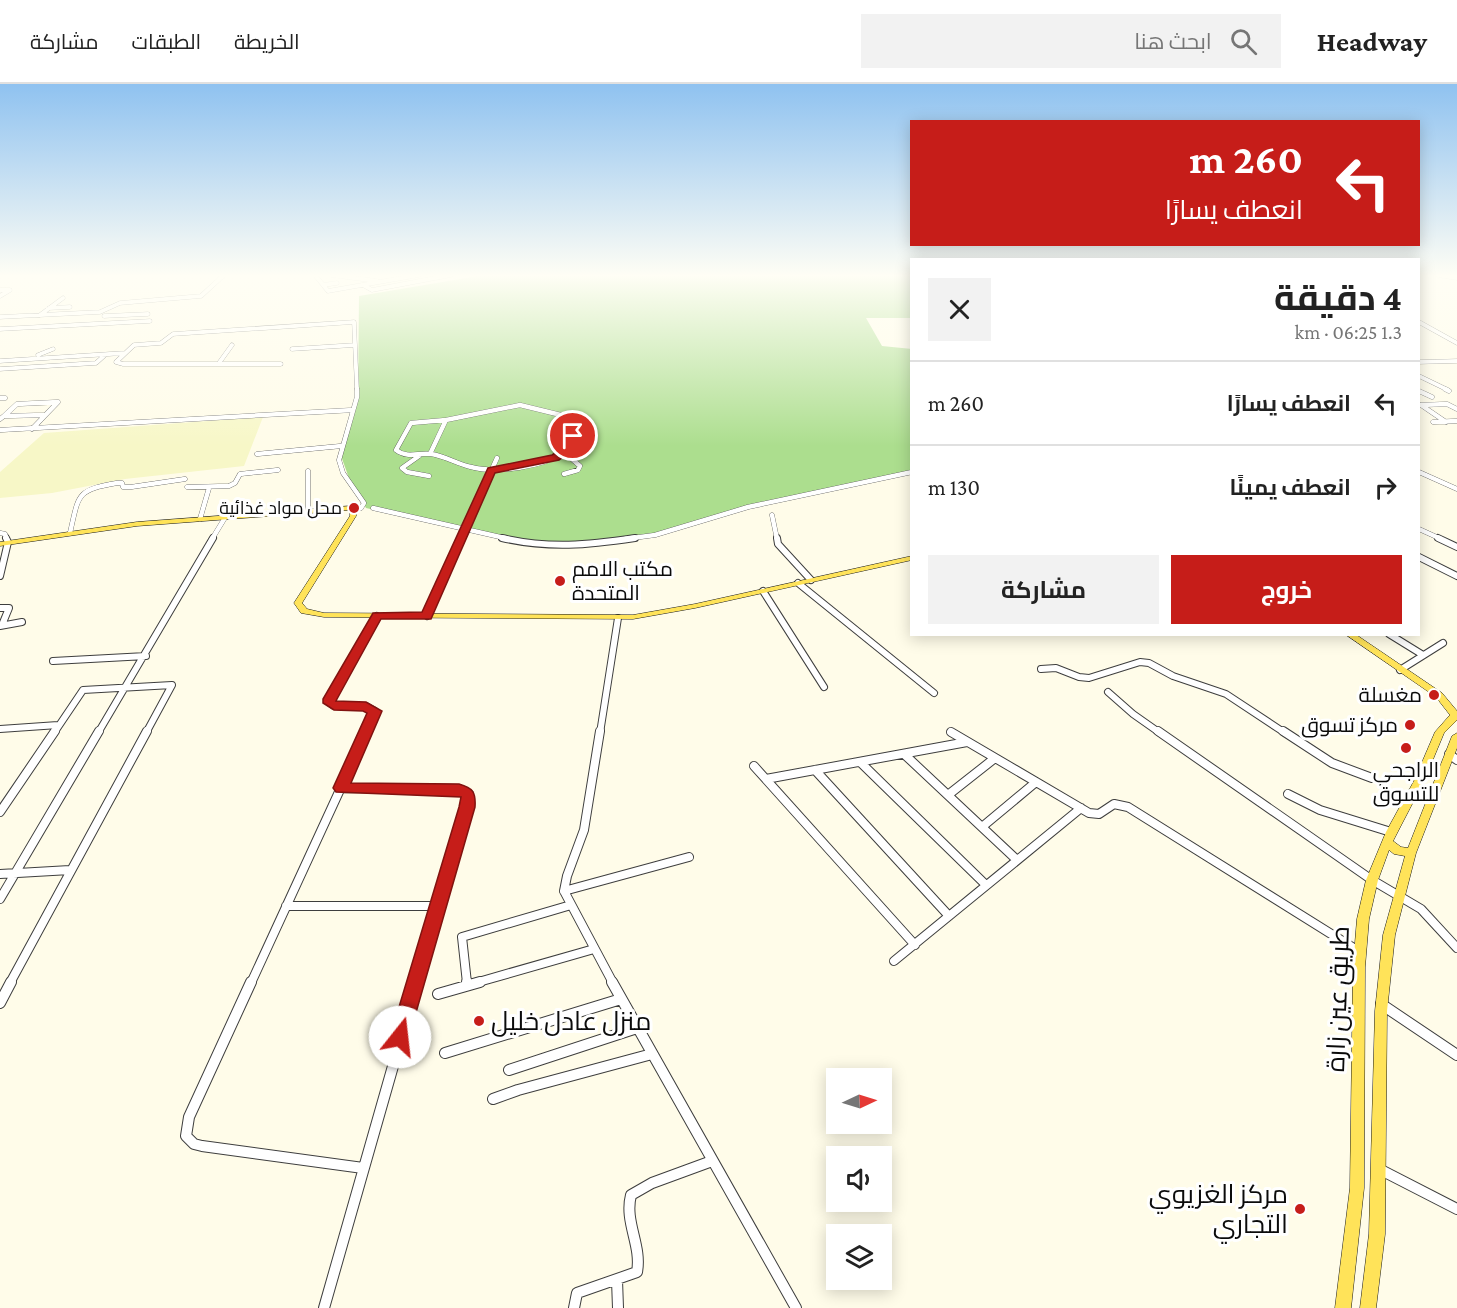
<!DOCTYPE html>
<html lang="ar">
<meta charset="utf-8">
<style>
:root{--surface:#fff;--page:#f2f2f2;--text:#222;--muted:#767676;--line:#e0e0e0;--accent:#c61d19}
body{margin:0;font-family:"Crimson Pro",Cairo,serif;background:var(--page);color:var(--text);direction:rtl;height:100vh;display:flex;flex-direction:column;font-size:22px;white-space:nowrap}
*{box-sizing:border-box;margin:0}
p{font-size:20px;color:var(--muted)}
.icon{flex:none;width:33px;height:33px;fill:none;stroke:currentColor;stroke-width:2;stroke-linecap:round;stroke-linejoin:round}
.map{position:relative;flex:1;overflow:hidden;direction:ltr}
.panel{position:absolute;left:910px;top:174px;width:510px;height:378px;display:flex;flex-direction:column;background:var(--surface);border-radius:0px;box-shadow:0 3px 15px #0003;direction:rtl}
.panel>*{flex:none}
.banner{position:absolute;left:910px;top:36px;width:510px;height:126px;border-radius:0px;box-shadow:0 3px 15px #0003;direction:rtl;background:#c61d19;color:#fff;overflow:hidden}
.needle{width:39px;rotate:86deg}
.controls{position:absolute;left:826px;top:984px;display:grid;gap:12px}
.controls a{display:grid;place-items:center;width:66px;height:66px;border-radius:0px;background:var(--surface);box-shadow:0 3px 15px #0003;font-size:30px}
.pin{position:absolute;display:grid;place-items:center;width:51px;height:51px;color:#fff;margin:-26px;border:3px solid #fff;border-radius:50%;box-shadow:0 2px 6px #0007}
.me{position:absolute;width:66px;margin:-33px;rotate:16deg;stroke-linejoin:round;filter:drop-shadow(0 0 4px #0008)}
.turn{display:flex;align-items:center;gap:21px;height:126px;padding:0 18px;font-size:27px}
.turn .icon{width:78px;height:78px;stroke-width:2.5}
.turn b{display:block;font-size:42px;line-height:51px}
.round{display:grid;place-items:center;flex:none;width:63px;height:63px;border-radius:0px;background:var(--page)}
.overview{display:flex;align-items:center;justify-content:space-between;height:102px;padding:0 18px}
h1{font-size:36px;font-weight:700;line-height:45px}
.action{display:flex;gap:12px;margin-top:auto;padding:12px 18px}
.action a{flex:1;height:69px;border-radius:0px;background:var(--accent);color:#fff;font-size:24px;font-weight:700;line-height:69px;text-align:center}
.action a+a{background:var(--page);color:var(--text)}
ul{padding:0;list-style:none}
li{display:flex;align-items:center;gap:18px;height:84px;padding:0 18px;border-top:2px solid var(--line)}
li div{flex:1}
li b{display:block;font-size:22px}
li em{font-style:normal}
header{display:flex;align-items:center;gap:36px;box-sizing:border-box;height:84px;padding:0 30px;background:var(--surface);border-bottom:2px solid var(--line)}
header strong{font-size:28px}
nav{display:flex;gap:33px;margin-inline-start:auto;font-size:21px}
.search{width:420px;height:54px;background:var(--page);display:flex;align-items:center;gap:15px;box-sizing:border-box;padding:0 21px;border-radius:0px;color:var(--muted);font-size:22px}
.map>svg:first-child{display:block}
</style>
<header>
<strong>Headway</strong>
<div class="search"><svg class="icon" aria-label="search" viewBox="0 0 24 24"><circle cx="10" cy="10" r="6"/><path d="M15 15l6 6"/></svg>ابحث هنا</div>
<nav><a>الخريطة</a><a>الطبقات</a><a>مشاركة</a></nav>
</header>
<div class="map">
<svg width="1457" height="1224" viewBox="0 0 1457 1224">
<rect width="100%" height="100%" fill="#fffce9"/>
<!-- farmland -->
<path fill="#f7f7c7" d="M263,333l-19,49 -119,13 -73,14 -52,5v-26l44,-39z"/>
<!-- forest -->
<path fill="#acde8e" d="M484,191h428v43h-46l16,28 30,3v124l-206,45 -59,20 -57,8 -35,2 -32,-5 -157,-35 -16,-27 -10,-28 18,-54 1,-103z"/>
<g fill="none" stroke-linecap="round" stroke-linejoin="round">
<!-- minor-far4 casing -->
<g stroke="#3e3e3e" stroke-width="4.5">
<path id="minor-far4" d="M315,191l13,16 91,-16
M331,191l46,6
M1438,191l19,3
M323,201l14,-2
M363,201l9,5 79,-15
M0,206h10l-10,6
M49,224l21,-1
M40,231l23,-17
M104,232l44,-2
M0,233l100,-5 20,-9 81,-7 23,-21
M1419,238l38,21
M0,245l150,-8
M292,265l63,-4
M38,271l15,-6
M0,277l125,-8
M1419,278l38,-1
M219,279l13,-18
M281,280h-158l-7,-2 18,-17 27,-2 12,-9 181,-12 3,68
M0,285l96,-6 9,-8
M1419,292l29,14"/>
</g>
<!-- minor-far3 casing -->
<g stroke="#3e3e3e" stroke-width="5">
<path id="minor-far3" d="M1445,305l4,2
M1419,307l13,6
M0,314h5
M520,321l49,12 6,5 -2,16 -8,14c-23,15 -67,22 -94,15 -14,-3 -26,-11 -40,-13 -13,-2 -23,5 -35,-4l15,-27 35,-3z
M1421,321l26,-1 10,5
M1421,321l25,17
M4,332l13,-12 41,-2 -26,27
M0,335l4,-3 41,-1
M1433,338l24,-1
M0,346l353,-20
M257,370l84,-8
M430,370l16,-34
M419,372l-17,12 5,4 22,4
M308,387v39
M1419,388l38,17
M564,390l14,-4 2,-4 -15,-13
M187,403l42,-1 6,-3 5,-9 38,-4
M373,424l136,31
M354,427l7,-3 3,-5 -21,-30 -4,-13 18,-63v-8
M772,431l5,24
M200,435l9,-31
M1419,445l22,10
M0,449l5,1 2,5
M70,449c9,-39 6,-43 47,-50h5l1,4h8l54,-8
M212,455l14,-23
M461,455l36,-81
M625,455l30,-4 93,-28 164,-35"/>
</g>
<!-- minor-far2 casing -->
<g stroke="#3e3e3e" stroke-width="8">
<path id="minor-far2" d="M502,454c48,11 86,7 133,0
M777,454l1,6 33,36
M1438,454l19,9
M1419,473l38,19
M0,492l8,-34 -2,-4
M798,499l136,110
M763,507l61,96
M0,524h9l-7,17
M427,532l35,-78
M0,542l22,-4
M1389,550l34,21
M53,577l93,-5
M1041,585l15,-1 23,9 10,1 51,-16 9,1 24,13 53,18 59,39
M1400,586l43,-27
M1108,608l25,22 27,19
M0,645l58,-4
M54,649l29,-43 89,-5 -26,48
M98,649l115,-195
M366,649l9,-22 -9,-5h-32l-4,-3 2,-9 45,-78
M600,649l18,-115"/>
</g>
<!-- minor-far1 casing -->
<g stroke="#3e3e3e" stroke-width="10">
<path id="minor-far1" d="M1158,647l214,149 49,29 36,39
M1283,647l49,32 40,15
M951,648l138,81 10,1 15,-10 14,3 232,145
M904,670l113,106
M1449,670l8,6
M860,678l126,123
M754,682l161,179
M815,686l134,146
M766,695l201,-37
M341,704l118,1 10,5 -53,189
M1288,710l32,16 71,22
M948,711l47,-37
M0,728l55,-81
M982,743l54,-45
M0,790l70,-4
M564,807l3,-15 17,-46 16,-99
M0,815l99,-168
M286,822h151
M894,877l187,-153
M10,899l137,-252
M251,899l116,-252
M467,899l-5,-46 109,-32
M475,899l119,-34
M613,899l-49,-92 125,-34"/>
</g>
<!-- minor casing -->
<g stroke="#3e3e3e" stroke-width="12">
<path id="minor" d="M251,898l-62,135 -3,19 8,8 8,2 161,22
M467,898v3
M612,898l184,326
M438,910l42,-12
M0,919l11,-21
M1381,920l76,51
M445,969l176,-54
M509,986l128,-42
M493,1015l25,-9 134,-36
M1379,1085l78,40
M617,1196l1,28
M324,1224l93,-326
M574,1224l3,-15 60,-21c5,-27 -13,-50 -6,-77l21,-12 60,-22"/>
</g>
<!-- major casing -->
<g stroke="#1c1c1c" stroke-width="1">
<path id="major" d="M352,422l2,1 3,4 -1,5 -54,87 5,6 17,4 309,2 62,-11 217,-48v4l-217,48 -62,11 -309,-2 -23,-4 -7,-10 56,-87v-6l-213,16 -137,20v-4l137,-20z
M1345,550h10l87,59 15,18v9l-13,13 -20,48 -31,60 8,6 7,1 44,-112 5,-3v15l-41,105 -21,82 -8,76 -2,223 -9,74h-16l9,-74 6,-223 8,-76 22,-79 -11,-2 -5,-4 -11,30 -9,39 -4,48 -1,221 -13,120h-16l15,-120 3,-221 4,-48 9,-39 20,-48 28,-51 21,-49 15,-17 -14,-18z"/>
</g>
<!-- minor-far4 -->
<use href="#minor-far4" stroke="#fff" stroke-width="4"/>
<!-- minor-far3 -->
<use href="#minor-far3" stroke="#fff" stroke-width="4.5"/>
<!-- minor-far2 -->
<use href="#minor-far2" stroke="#fff" stroke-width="6"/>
<!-- minor-far1 -->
<use href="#minor-far1" stroke="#fff" stroke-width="8"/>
<!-- minor -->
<use href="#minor" stroke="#fff" stroke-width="10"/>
<!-- major -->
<use href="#major" fill="#ffe359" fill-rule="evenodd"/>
</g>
<!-- sky -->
<linearGradient id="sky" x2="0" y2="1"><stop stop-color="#8fc2f0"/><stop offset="0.53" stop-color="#fffef5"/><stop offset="1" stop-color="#fffef5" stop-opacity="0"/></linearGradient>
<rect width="1457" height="362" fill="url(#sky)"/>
<!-- route -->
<path fill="#c61d19" stroke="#811310" stroke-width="1.5" d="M570,350l8,2 -8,16 -11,8 -64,13 -64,146h-50l-44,80 -1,2 30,1 16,9 -31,72 108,1c14,4 17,8 16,23l-66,230 -2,7 -7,2 -7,-2 -3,-7 69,-230 2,-10 -125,-5 -3,-4 34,-75 -4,-2 -29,-1 -11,-7v-4l50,-86 49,-1 66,-144 64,-13 11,-7z"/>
<!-- markers -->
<g fill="#c61d19" stroke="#fff" stroke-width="2">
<circle cx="354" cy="424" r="6"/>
<circle cx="560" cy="497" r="6"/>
<circle cx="1434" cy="611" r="6"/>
<circle cx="1410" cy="641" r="6"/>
<circle cx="1406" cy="664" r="6"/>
<circle cx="479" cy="937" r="6"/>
<circle cx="1300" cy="1125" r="6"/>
</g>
<g text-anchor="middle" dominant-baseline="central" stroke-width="6" stroke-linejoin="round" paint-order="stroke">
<!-- far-poi labels -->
<g font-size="18" fill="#0b0b0b" stroke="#fff" text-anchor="end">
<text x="342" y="424">محل مواد غذائية</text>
</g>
<!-- poi labels -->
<g font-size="21" fill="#0b0b0b" stroke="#fff" text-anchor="end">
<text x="572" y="485" text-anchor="start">مكتب الامم<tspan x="572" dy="24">المتحدة</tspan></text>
<text x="1422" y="611">مغسلة</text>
<text x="1398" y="641">مركز تسوق</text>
<text x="1406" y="686" text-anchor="middle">الراجحي<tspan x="1406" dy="24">للتسوق</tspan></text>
</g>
<!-- near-street labels -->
<g font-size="26" fill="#0b0b0b" stroke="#fff">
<text transform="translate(1338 915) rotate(-88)">طريق عين زارة</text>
</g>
<!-- near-poi labels -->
<g font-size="26" fill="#0b0b0b" stroke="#fff" text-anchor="start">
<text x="491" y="937">منزل عادل خليل</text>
<text x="1288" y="1110" text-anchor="end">مركز الغزيوي<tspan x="1288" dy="30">التجاري</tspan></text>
</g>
</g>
</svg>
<div class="controls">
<a><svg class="needle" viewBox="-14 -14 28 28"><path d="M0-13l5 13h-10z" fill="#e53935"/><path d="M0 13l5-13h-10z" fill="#767676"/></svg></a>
<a><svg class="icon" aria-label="sound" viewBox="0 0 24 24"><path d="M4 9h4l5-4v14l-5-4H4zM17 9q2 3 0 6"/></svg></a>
<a><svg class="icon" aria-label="layers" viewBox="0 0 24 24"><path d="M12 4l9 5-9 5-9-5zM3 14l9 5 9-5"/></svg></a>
</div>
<div class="pin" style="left:573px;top:352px;background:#d93025"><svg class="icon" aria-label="arrive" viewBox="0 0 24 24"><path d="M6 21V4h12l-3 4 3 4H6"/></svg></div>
<svg class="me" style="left:400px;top:953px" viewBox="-20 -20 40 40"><circle r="19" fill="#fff"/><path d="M0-13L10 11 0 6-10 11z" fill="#c61d19"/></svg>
<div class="banner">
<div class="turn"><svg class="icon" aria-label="left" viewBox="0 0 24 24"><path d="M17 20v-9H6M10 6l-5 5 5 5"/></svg><div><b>260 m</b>انعطف يسارًا</div></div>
</div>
<section class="panel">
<div class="overview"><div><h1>4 دقيقة</h1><p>1.3 km · 06:25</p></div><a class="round"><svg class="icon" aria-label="close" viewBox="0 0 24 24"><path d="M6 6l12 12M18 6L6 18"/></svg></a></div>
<ul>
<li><svg class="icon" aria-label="left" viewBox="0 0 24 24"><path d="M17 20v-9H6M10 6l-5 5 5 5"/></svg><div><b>انعطف يسارًا</b></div><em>260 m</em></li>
<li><svg class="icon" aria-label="right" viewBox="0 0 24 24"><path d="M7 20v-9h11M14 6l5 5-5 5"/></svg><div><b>انعطف يمينًا</b></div><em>130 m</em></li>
</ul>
<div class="action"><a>خروج</a><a>مشاركة</a></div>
</section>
</div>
